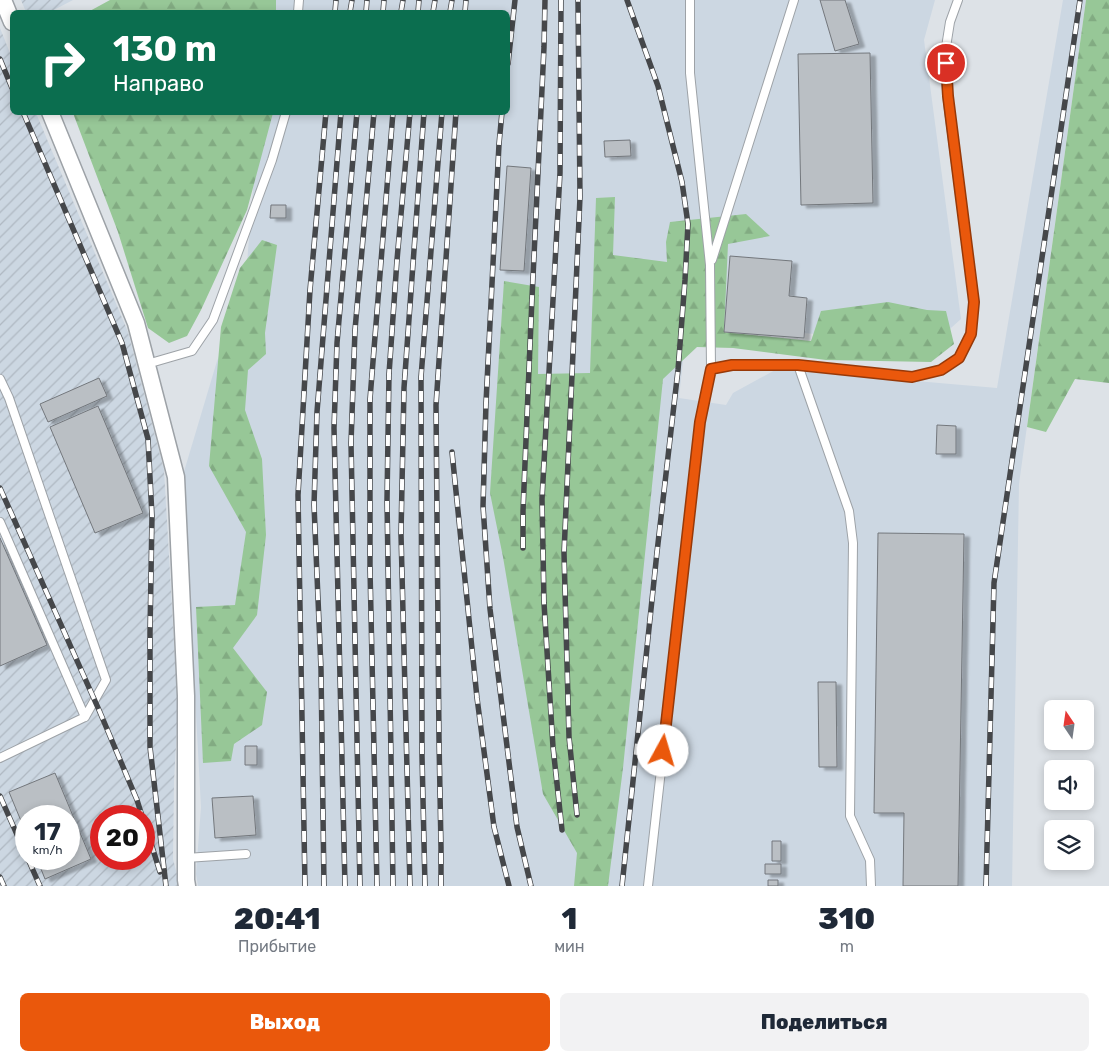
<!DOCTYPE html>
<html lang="ru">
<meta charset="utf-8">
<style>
:root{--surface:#fff;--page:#f2f2f3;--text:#1f2937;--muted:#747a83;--accent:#ea580c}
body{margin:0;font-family:Rubik,sans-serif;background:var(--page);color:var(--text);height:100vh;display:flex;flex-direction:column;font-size:19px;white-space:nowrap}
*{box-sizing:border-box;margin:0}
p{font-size:16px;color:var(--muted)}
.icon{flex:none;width:28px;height:28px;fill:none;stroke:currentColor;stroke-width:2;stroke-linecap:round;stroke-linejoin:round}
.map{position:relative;height:886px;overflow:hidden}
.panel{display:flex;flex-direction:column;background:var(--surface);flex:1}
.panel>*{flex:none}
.top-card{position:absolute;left:10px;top:10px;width:500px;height:105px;border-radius:8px;box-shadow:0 2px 8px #0003;background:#0b6e4f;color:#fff;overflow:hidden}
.needle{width:32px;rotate:347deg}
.fabs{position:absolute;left:1044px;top:700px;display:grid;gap:10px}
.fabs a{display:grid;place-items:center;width:50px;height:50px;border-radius:8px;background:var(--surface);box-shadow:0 2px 8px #0003;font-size:25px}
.speed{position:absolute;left:15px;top:805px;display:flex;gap:10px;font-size:25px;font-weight:700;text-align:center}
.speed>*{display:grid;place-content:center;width:65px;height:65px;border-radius:50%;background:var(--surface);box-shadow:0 2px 8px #0003;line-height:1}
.speed small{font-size:12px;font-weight:400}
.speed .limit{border:8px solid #d22;background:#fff;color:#111}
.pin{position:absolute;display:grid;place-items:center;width:42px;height:42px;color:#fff;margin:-21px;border:2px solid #fff;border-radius:50%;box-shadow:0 1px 5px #0007}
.me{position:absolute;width:55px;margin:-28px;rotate:6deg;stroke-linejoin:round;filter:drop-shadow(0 0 4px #0008)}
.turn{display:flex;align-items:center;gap:18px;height:105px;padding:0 20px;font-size:22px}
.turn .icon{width:65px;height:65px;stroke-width:2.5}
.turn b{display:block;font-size:35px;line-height:42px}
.eta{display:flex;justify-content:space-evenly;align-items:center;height:85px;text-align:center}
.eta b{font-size:30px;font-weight:800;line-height:35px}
.cta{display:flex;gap:10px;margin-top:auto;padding:10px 20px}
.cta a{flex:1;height:58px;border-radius:8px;background:var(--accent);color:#fff;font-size:20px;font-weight:800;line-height:58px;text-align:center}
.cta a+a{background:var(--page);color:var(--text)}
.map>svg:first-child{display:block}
</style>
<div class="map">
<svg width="1109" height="886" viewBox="0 0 1109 886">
<defs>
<pattern id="industrial-furrows" width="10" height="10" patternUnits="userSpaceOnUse" patternTransform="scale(1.25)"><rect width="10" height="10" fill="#ccd7e2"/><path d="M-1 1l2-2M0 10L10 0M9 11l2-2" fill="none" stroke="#afb8c2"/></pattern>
<pattern id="forest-firs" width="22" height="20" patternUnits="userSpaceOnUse" patternTransform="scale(1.25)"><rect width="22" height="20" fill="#97c797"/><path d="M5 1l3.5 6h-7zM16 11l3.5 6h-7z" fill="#82ab82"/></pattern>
<filter id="shadow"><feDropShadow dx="5.5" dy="3" stdDeviation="1" flood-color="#0004"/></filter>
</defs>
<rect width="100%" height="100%" fill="#dde2e7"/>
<!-- built -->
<path fill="#ccd7e2" d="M268,0h667l-11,40 37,279 -28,25 -246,-21 -8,75 47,7 7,-12 44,-24 220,19 66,-388h23l-67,484 -7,402h-814l-2,-12 5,-67 -18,-332 34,-114 27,-60 15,-188 249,-1v-100h-241z"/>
<!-- industrial -->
<path fill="url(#industrial-furrows)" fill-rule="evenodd" d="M21,0h52l-23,12h-24z
M0,28l12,30v54l24,1 92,219 36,138 14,240 -4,71 -1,78 7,27h-180zM26,816h43v43h-43zM101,816h43v43h-43z"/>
<!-- forest -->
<path fill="url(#forest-firs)" d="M110,0h166v12h-188z
M1086,0h23v383l-34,-4 -29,53 -19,-5z
M73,113h200l-26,97 -46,100 -14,26 -18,7 -21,-15 -30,-96z
M615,197l-2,58 54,7 -1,-20 4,-20 76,-8 24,22 -42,8 -4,88 87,9 10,-30 67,-9 39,8 19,1 8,33 -23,18 -105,-2 -93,-12 -36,-1 -34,32 -40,389 -15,118h-34l3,-33 -34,-59 -40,-237 -13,-64 14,-212 35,6 -1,87 52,-1 6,-175z
M262,240l15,5 -12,88 1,21 -18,16 -3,40 17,49 4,76 -9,80 -24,33 34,44 -5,33 -28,19 -3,17 -28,2 -7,-156 39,-2 11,-73 -37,-66 12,-139 19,-59z"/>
<!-- building -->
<path fill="#babfc4" stroke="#73777c" filter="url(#shadow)" d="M820,0h25l14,44 -24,7z
M870,53l3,150 -72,2 -3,-151z
M630,140l1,16 -26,1 -1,-16z
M507,166l24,2 -7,103 -24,-1z
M271,205h15v13h-16z
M730,256l62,5 -3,35 18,2 -3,40 -80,-6z
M99,378l8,18 -59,26 -8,-18z
M98,406l45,107 -48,20 -45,-106z
M937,425l19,1v28h-20z
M878,533l86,1 -6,352h-55l1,-73h-30z
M0,538l47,107 -47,21z
M818,682h18l1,85h-18z
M245,746h12v19h-12z
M55,773l36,86 -46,20 -8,-20h32v-43h-43v17l-17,-41z
M253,796l3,39 -41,3 -3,-40z
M772,841h9v20h-9z
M765,864h16v10h-16z
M768,880h10v6h-10z"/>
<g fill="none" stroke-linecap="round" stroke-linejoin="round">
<!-- lane casing -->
<g stroke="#9da2a7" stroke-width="10">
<path id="lane" d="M690,0v73l20,192 1,104
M298,12l1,-12
M712,260l82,-260
M147,364l45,-13 21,-31 59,-160 14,-48
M798,365l51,146 4,32 -3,273 20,44 1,26
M0,379l9,19 97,282 -21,37
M0,522l85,195 -85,41
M186,858l60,-4
M648,886l52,-464 11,-53 21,-4h66l114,12 29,-7 18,-12 12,-24 3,-32 -27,-207 -1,-48 4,-25 8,-22"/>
</g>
<!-- street casing -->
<g stroke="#9da2a7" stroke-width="19">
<path id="street" d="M3,0l9,22
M50,112l86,211 40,154 10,219v184l1,6"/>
</g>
<!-- lane -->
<use href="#lane" stroke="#fff" stroke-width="8"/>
<!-- street -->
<use href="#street" stroke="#fff" stroke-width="16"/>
<!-- rail casing -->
<g stroke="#45474a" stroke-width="5.5">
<path id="rail" d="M561,0l-1,173 -18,326 2,104 9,144 9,83
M335,12l1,-12
M350,12l2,-12
M366,12l1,-12
M383,12l1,-12
M401,12l2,-12
M418,12l1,-12
M433,12l2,-12
M450,12l2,-12
M465,12l1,-12
M0,59l12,29
M508,64l7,-64
M23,112l99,231 26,96 4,77 -2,116v115l16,139
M502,112l-3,32 -13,259 -3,103 7,103 27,218 14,59
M452,452l25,246 17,129 15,59
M0,488l99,222 38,90 5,16
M523,548v-37l9,-213 12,-251 1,-47
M0,796l26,59
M577,815l-8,-78 -5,-184 16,-356 -2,-197
M144,821l16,51
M28,859l12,27
M0,877l4,9
M305,886l-7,-391 12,-205 16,-178
M324,886l-3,-217 -7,-164 3,-93 24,-300
M345,886l-11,-458 3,-85 20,-231
M360,886l-9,-443 4,-113 19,-218
M377,886l-7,-317v-170l23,-287
M393,886l-6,-386 2,-126 8,-114 13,-148
M410,886l-9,-352 3,-146 20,-276
M425,886l-3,-130 -1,-379 21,-265
M441,886v-39l-2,-108 -3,-334 20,-293
M622,886l35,-334 21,-182 7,-90 3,-56 -6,-42 -24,-96 -31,-86
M986,886l8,-303 86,-583"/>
</g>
<!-- rail -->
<use href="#rail" stroke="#fff" stroke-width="4" stroke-dasharray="11" stroke-linecap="butt"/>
</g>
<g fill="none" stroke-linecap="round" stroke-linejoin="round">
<!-- route casing -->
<g stroke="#983908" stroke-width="12">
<path id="route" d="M663,751l37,-329 11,-53 21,-4h66l114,12 29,-7 18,-12 12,-24 3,-32 -26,-206 -2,-33"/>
</g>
<!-- route -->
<use href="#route" stroke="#ea580c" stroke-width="9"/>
</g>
</svg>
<div class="fabs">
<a><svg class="needle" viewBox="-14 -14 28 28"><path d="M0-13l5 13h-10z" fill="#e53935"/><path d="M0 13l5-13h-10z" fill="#747a83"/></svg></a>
<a><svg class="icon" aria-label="sound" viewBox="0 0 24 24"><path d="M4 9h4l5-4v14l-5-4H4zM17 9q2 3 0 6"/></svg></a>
<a><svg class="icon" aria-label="layers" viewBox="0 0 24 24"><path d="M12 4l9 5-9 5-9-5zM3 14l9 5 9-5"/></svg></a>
</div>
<div class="speed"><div>17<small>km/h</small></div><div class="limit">20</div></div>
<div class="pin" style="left:946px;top:63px;background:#d93025"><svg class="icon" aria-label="arrive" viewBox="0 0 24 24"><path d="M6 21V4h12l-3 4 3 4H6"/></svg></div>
<svg class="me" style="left:663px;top:751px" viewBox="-20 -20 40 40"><circle r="19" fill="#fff"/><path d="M0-13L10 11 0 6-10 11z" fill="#ea580c"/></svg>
<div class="top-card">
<div class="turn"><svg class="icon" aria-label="right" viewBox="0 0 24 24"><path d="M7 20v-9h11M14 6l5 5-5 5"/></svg><div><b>130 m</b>Направо</div></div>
</div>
</div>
<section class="panel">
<div class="eta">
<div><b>20:41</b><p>Прибытие</p></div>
<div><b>1</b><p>мин</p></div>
<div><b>310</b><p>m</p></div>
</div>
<div class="cta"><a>Выход</a><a>Поделиться</a></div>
</section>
